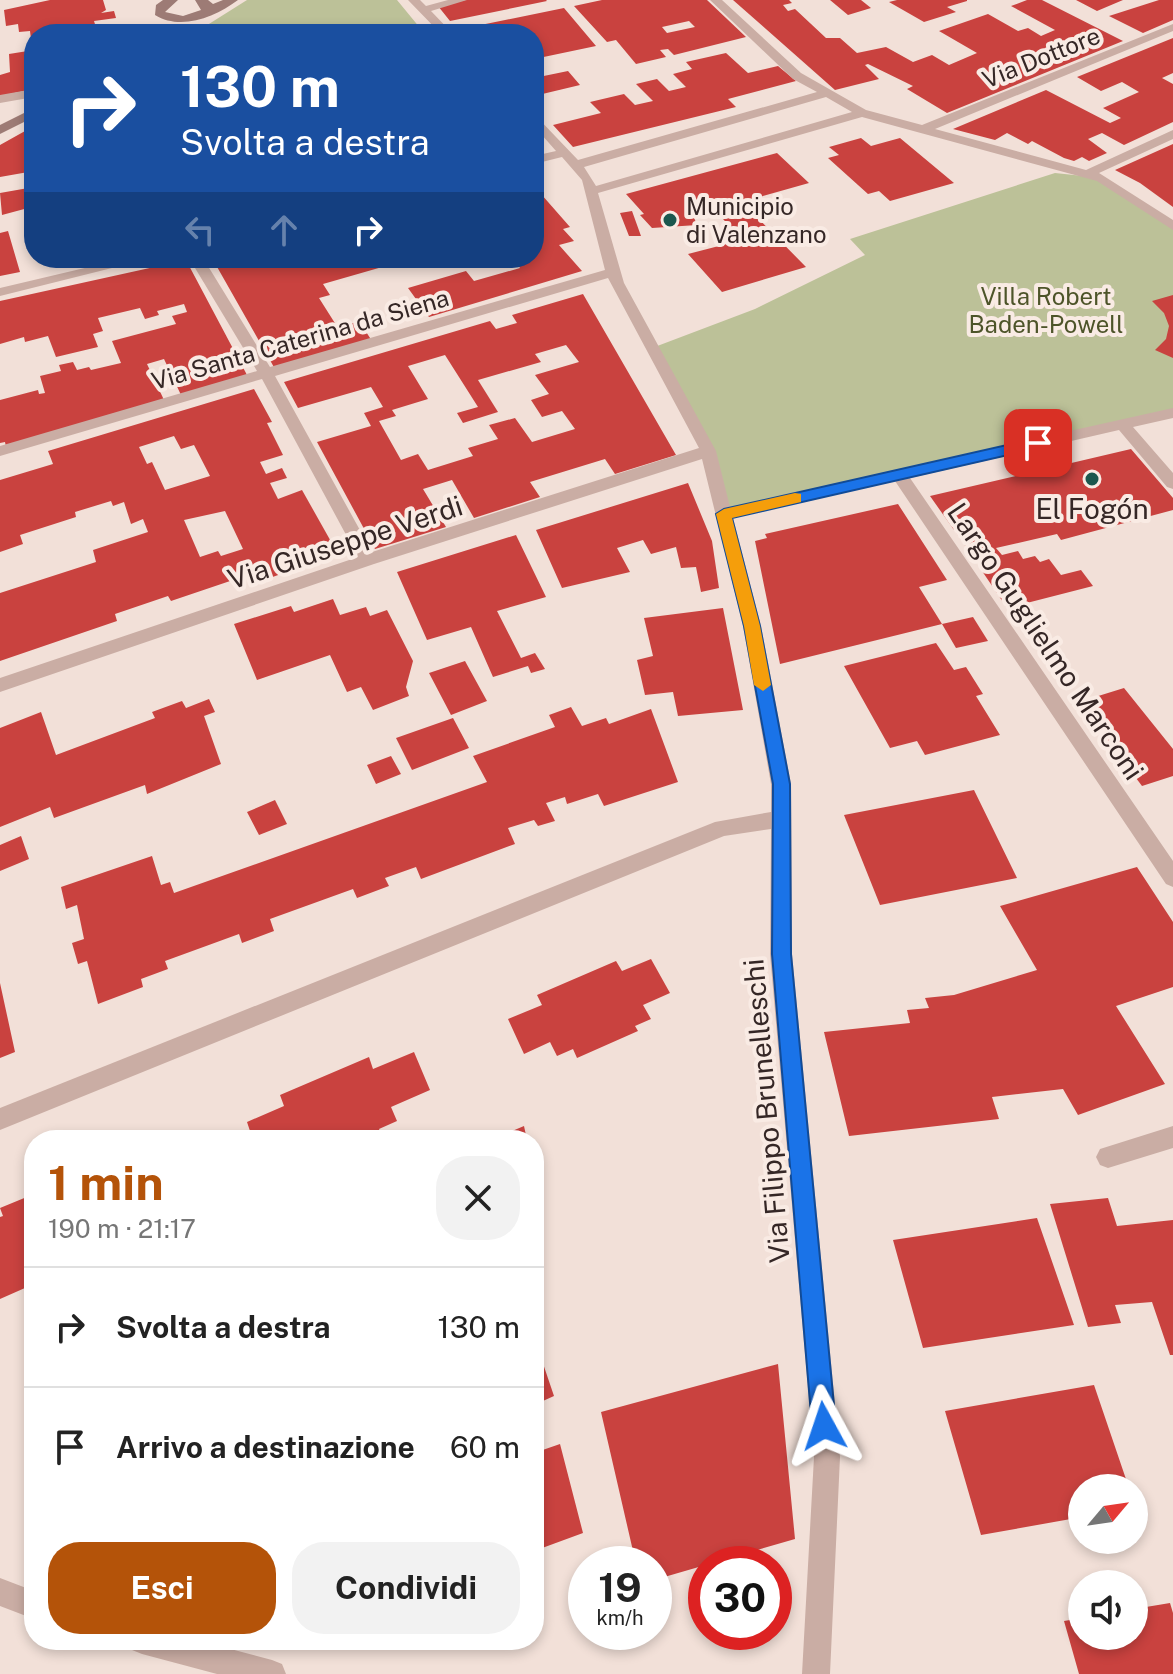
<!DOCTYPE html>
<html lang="it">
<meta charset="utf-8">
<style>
:root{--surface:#fff;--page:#f2f2f2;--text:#222;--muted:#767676;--line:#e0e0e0;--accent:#b45309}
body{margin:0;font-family:"Public Sans",sans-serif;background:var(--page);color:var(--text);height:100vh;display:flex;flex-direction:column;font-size:30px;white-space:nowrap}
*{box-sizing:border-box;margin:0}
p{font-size:26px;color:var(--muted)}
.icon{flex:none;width:44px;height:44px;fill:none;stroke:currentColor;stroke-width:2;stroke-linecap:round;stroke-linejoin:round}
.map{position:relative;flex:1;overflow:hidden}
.panel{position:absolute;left:24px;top:1130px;width:520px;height:520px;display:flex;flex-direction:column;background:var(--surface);border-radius:32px;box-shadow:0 4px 12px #0003}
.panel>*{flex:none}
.hud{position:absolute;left:24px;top:24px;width:520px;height:244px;border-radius:32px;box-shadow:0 4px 12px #0003;background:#1a4fa0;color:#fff;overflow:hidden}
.needle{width:52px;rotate:61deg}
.tools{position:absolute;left:1068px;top:1474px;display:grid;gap:16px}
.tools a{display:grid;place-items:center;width:80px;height:80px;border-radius:50%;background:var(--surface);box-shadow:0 4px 12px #0003;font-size:40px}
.speed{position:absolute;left:568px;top:1546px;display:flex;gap:16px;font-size:40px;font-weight:700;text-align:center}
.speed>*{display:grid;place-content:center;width:104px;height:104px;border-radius:50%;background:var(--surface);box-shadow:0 4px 12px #0003;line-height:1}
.speed small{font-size:20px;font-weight:400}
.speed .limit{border:12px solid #d22;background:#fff;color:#111}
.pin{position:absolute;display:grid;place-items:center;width:68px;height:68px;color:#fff;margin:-34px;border-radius:16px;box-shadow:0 4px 12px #0006}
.me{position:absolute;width:88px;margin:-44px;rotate:355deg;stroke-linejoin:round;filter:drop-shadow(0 0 6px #0008)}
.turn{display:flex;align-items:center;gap:28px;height:168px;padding:0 24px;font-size:36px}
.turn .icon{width:104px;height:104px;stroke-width:2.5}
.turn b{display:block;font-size:56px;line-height:68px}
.lanes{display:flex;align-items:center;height:76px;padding:0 24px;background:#0003;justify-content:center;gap:40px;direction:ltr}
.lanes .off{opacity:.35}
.round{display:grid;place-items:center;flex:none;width:84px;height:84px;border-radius:32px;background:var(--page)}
.overview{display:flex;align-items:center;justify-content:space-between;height:136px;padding:0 24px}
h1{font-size:48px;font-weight:700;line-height:60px;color:var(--accent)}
.cta{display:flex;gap:16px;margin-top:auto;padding:16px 24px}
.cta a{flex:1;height:92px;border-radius:32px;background:var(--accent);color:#fff;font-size:32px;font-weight:700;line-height:92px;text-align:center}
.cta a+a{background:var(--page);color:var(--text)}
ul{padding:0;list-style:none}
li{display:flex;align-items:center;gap:24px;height:120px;padding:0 24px;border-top:2px solid var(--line)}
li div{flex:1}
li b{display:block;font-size:30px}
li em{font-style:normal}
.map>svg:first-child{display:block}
</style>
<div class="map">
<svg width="1173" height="1674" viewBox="0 0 1173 1674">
<rect width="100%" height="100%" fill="#f2e0d8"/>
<!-- green -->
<path fill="#bcc198" d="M247,0h150l28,34h-232z
M1055,173l47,5 71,48v186l-449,102 -16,-63 -56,-103 103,-39 110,-54 -15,-16z"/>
<!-- building -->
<path fill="#c9423f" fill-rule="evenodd" d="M50,0h53l3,10 -5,3 13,-2 2,7 -22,3 4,13h-64l-2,13 -2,-16 -11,1 -1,-8 -12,2 -2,-16z
M465,0h81l1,1 -97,20 -12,-15z
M602,0h105l39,37 -72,18 -6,-6 -8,1 6,7 -30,7 -20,-24 -9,2 -33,-36zM689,21l6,6 -28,6 -5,-6z
M733,0h56l3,3 -9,2 5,6 7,-2 31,29h14l17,15 29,-6 27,15 19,-7 17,10 28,-12 -38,-22 49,-17 30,17 10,-3 13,8 14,-6 -44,-24 16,-6h15l81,41 -176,72 -40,-24 6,-3 -45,-22 -3,1 14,14 -44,11z
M830,0h31l10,8 -23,7z
M897,0h70v1l-20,6 9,5 -32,10 -35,-20z
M1076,0h47l-26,11z
M1159,0h14v20l-30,13 -34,-17z
M564,8l32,38 -62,13v-25h-68l-5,-5z
M1173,38v35l-11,5 11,6v38l-49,23 -22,-12 -14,6 19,14 -18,8 -7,-4 -8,4 -10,-3 -32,-17 -4,3 -21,-11 -12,7 -42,-11 93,-39 64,33 11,-5 -18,-10 36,-16 -17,-10 -21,9 -24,-14z
M34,50v39l-34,7v-21l10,-3 -1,-18z
M726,53l22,20 30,-7 18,15 -68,18 8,8 -163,40 -20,-22 48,-12 -11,-11 34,-8 11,11 18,-4 -17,-17 21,-5 12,12 17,-4 -13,-13 19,-5 -6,-7z
M568,71l12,14 -46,11v-18z
M34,126v45l-34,6v-32z
M861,138l10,8 29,-8 54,45 -64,18 -11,-10 -11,3 -40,-36 11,-3 -10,-8z
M1173,144v63l-33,-24 -25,-13z
M777,153l32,30 -67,19 64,65 -84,25 -34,-38 54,-14 -28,-31 -21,6 4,10 -45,3 -12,-13 4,-1 -18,-20z
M534,186l36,41 -7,2 11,12 -15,4 23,26 -153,46 -21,-29 58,-17 8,10 46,-13 -8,-10h22z
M34,187v39l-6,-18 -26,7 -2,-22z
M632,211l9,25h-12l-9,-23z
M8,231l12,41 -20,4v-43z
M212,258h198v1l-87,25 7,11 -11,3 19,30 21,-7 13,20 -97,28z
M186,260l61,115 -66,20 -17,-36 -17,5 17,36 -158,47 -1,-5 -5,1v-43l38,-10 1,4 6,-1 -5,-17 21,-5 -2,-6 14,-3 4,8 12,-3 2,3 30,-7 -9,-22 64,-17 -4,-8 15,-4 -3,-8 -27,7 2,4 -14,4 -5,-11 -42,10 5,13 -10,3 5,13 -42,10 -8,-21 -23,6 -1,-5 -24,7v-43z
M583,294l93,161 -61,19 -10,-15 -75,23 10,15 -66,21 -22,-38 -29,9 23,38 -71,22 -58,-107 54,-16 -7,-13 19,-6 -12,-20 -73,21 -14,-26 206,-61 6,8 21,-6 -5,-8zM566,345l13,17 -44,13 14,19 -18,6 11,17 20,-6 13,18 -43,13 -17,-24 -26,7 9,14 -30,9 5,8 -45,14 -10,-16 -17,6 -22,-39 17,-5 -4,-6 36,-11 -20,-33 37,-11 33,52 -21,6 6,10 35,-11 -20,-32 63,-18 -6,-8z
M1173,295v63l-18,-8 11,-11 3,-13 -5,-13 -12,-12z
M254,389l18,33 -5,1 16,32 -23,7 6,12 16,-6 5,10 -17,5 8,16 24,-9 36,64 -74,26 -4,-9 -89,30 -3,-5 -53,18 2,7 -117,40v-68l96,-31 -3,-12 55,-18 -5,-13 -12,5 -7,-22 -11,4 -2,-5 -36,11 1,5 -56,18 3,9 -23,8v-72l53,-16 -5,-13zM174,436l7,13 13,-4 16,31 -45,14 -13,-28 -5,2 -8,-17zM225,511l18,38 -22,7 -3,-5 -18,6 -16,-37z
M1131,449l42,49v12l-112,30 -4,-6 -61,14 6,7 16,-4 5,8 12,-3 5,6 9,-3 12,16 20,-5 12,16 -86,22 -27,-40 14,-4 -14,-20 -14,3 -36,-51z
M688,483l24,58 7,47 -18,4 -5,-25 -15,1 -5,-21 -25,7 -8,-14 -26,8 13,24 -68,16 -26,-58z
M898,504l49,76 -28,7 23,37 -162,40 -25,-123 12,-3 -2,-4z
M516,535l30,62 -49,14 24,47 14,-5 10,16 -14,4 -3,-7 -35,11 -22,-50 -44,13 -30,-68z
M333,599l7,16 26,-8 4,9 17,-6 26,51 -7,26 3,9 -36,14 -12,-23 -14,5 -17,-37 -73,25 -23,-56 57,-18 3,6z
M723,608l20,102 -65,6 -5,-24 -28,3 -8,-35 16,-4 -9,-38z
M973,617l15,24 -32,7 -14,-24z
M936,643l18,27 12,-3 17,27 -7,2 24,39 -75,20 -8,-14 -27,7 -46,-82z
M465,661l22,40 -36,14 -22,-42z
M1124,688l49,61v27l-31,10 -63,-84z
M209,699l6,13 -11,4 17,48 -74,30 -2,-9 -91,33 -4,-11 -50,20v-99l41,-16 15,43 99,-37 -3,-6 30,-11 4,7z
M571,707l11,19 24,-8 3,6 42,-15 27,73 -74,24 -6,-12 -31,10 -2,-7 -19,6 9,18 -17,5 -4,-6 -26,8 7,16 -94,35 -5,-12 -31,11 4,8 -32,12 -4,-9 -83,30 4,12 -32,12 -3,-9 -74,27 3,8 -27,10 2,8 -45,17 -11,-43 -9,3 -6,-21 12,-4 -7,-34 -11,4 -5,-22 91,-31 9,29 9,-3 4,11 313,-111 -14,-26 82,-29 -6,-12z
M453,718l16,30 -57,22 -16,-32z
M391,756l10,18 -25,10 -9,-19z
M974,790l43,88 -137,27 -36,-90z
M275,800l12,24 -28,11 -12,-23z
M21,836l8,23 -29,12v-26z
M1137,867l36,55v65l-57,19 49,78 -87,31 -15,-26 -71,8 7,22 -150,17 -25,-104 86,-9 -3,-13 22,-2 -4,-10 29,-3 83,-25 -37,-64z
M651,959l19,34 -27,12 8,14 -16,7 3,5 -61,27 -4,-9 -16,7 -7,-14 -26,12 -16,-35 34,-14 -5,-10 79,-34 6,10z
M0,983l15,69 -15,6z
M414,1052l16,38 -39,17 6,14 -18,8 2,5 -13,6h-115l-6,-18 37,-16 -4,-11 89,-38 4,12z
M524,1126l3,14h-36z
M34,1194v90l-34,15v-82l3,-1 -3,-8z
M1108,1198l9,28 56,-6v135h-3l-18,-53 -37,3 6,18 -33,4 -38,-123z
M1037,1218l37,107 -151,23 -30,-108z
M534,1337l20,59 -20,9z
M778,1364l17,175 -141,41v-16h-18l-35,-152z
M1094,1385l35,103h-47v29l-101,18 -36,-124z
M560,1444l23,89 -49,18v-98z
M1170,1603l3,10v61h-94l-15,-53 18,-3v18h52v-27z"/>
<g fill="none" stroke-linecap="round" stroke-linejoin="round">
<!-- street -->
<path fill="#caada4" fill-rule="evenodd" d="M408,0h12l6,6 22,-6h19l-36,11 22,23h-12z
M710,0h12l79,73 65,37 56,15 251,-101v7l-238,98 151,41 87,-40v9l-74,34 74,47v10l-76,-49 -235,-64 -264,76 26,90 92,168 14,56 443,-99v10l-40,9 40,46v16l-6,-2 -48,-57 -209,48 263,383v26l-7,-3 -271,-403 -162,37 28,108 30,158 1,170 48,503 -10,217h-28l12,-217 -44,-503 1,-125 -47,7 -724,294v-22l715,-286 56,-10v-28l-28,-158 -41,-167 -328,105 -374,128v-14l358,-121 -96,-178 -262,77v-10l257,-75 -68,-113h14l67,109 335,-97 -23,-90 -20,-23 -28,7v-8l22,-5 -22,-25v-12l44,46 239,-68 -24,-13zM826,97l26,15 -256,74 -12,-19zM608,278l91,170 -327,104 -97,-176z
M34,89v8l-34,6v-8z
M127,258h25l-152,38v-8z
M1173,1126v22l-65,20 -8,-3 -4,-8 4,-8z
M0,1578l34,13v28l-34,-13z
M128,1640h69l75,20 10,4 4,10h-69l-75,-20 -10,-4z"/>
<!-- secondary -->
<path fill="#9d7b75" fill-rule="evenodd" d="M163,0h15l-13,12 18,4 18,-6 -6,-10h13l5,4 10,-4h15c-23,17 -57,31 -83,15l1,-10z
M34,108v9l-34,17v-9z"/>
</g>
<!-- route -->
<path fill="#1a73e8" stroke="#114b97" stroke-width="2" d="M1038,438l8,5 -3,4 -311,71 28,108 30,158 1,170 45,472 -3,8 -9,4 -8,-4 -4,-8 -40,-472 1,-170 -29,-158 -28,-112 8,-5z"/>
<!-- slow -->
<path fill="#f59e0b" d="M795,493l6,1v8l-69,16 28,108 11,59 -8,6 -9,-6 -10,-59 -28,-112 8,-5z"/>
<!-- markers -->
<g fill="#1b574e" stroke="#f9ebe4" stroke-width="3">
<circle cx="670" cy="220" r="8"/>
<circle cx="1092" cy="479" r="8"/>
</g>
<g text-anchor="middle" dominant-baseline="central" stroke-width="8" stroke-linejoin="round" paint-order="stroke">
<!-- far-street labels -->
<g font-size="24" fill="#352726" stroke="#f9ebe4">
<text transform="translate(1041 57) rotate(-22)">Via Dottore</text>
<text transform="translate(300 339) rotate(-16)">Via Santa Caterina da Siena</text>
</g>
<!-- far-poi labels -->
<g font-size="24" fill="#352726" stroke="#f9ebe4" text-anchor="start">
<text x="686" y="206">Municipio<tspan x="686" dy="28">di Valenzano</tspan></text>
</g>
<!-- far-park labels -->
<g font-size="24" fill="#4d5429" stroke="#f9ebe4">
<text x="1046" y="296">Villa Robert<tspan x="1046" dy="28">Baden-Powell</tspan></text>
</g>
<!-- poi labels -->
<g font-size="28" fill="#352726" stroke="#f9ebe4">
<text x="1092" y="508">El Fogón</text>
</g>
<!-- street labels -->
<g font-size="28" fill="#352726" stroke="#f9ebe4">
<text transform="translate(345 542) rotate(-18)">Via Giuseppe Verdi</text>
<text transform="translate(1046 641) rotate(56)">Largo Guglielmo Marconi</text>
<text transform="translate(766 1111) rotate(-95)">Via Filippo Brunelleschi</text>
</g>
</g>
</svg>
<div class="tools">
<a><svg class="needle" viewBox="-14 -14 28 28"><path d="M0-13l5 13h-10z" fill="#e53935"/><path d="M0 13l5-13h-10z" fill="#767676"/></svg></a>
<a><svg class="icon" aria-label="sound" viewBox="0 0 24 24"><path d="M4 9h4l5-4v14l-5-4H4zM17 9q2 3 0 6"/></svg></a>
</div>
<div class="speed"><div>19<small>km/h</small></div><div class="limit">30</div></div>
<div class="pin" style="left:1038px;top:443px;background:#d93025"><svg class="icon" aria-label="arrive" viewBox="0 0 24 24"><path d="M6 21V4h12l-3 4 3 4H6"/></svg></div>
<svg class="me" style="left:824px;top:1426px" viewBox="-20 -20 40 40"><path d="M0-17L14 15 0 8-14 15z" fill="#1a73e8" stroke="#fff" stroke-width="4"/></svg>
<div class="hud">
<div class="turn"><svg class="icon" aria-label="right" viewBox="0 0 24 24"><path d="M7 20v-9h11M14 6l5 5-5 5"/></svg><div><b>130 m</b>Svolta a destra</div></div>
<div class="lanes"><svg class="icon off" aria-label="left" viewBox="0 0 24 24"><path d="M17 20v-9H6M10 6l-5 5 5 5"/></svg><svg class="icon off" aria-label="ahead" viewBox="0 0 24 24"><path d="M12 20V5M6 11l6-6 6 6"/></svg><svg class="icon" aria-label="right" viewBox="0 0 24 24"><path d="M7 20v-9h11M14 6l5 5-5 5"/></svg></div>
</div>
<section class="panel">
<div class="overview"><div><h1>1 min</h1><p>190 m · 21:17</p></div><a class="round"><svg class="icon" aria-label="close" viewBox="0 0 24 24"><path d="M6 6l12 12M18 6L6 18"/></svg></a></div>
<ul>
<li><svg class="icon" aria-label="right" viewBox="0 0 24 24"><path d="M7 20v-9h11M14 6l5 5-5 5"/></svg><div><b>Svolta a destra</b></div><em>130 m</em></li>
<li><svg class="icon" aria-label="arrive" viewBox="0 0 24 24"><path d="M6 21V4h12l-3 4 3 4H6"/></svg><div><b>Arrivo a destinazione</b></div><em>60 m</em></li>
</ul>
<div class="cta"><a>Esci</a><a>Condividi</a></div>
</section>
</div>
